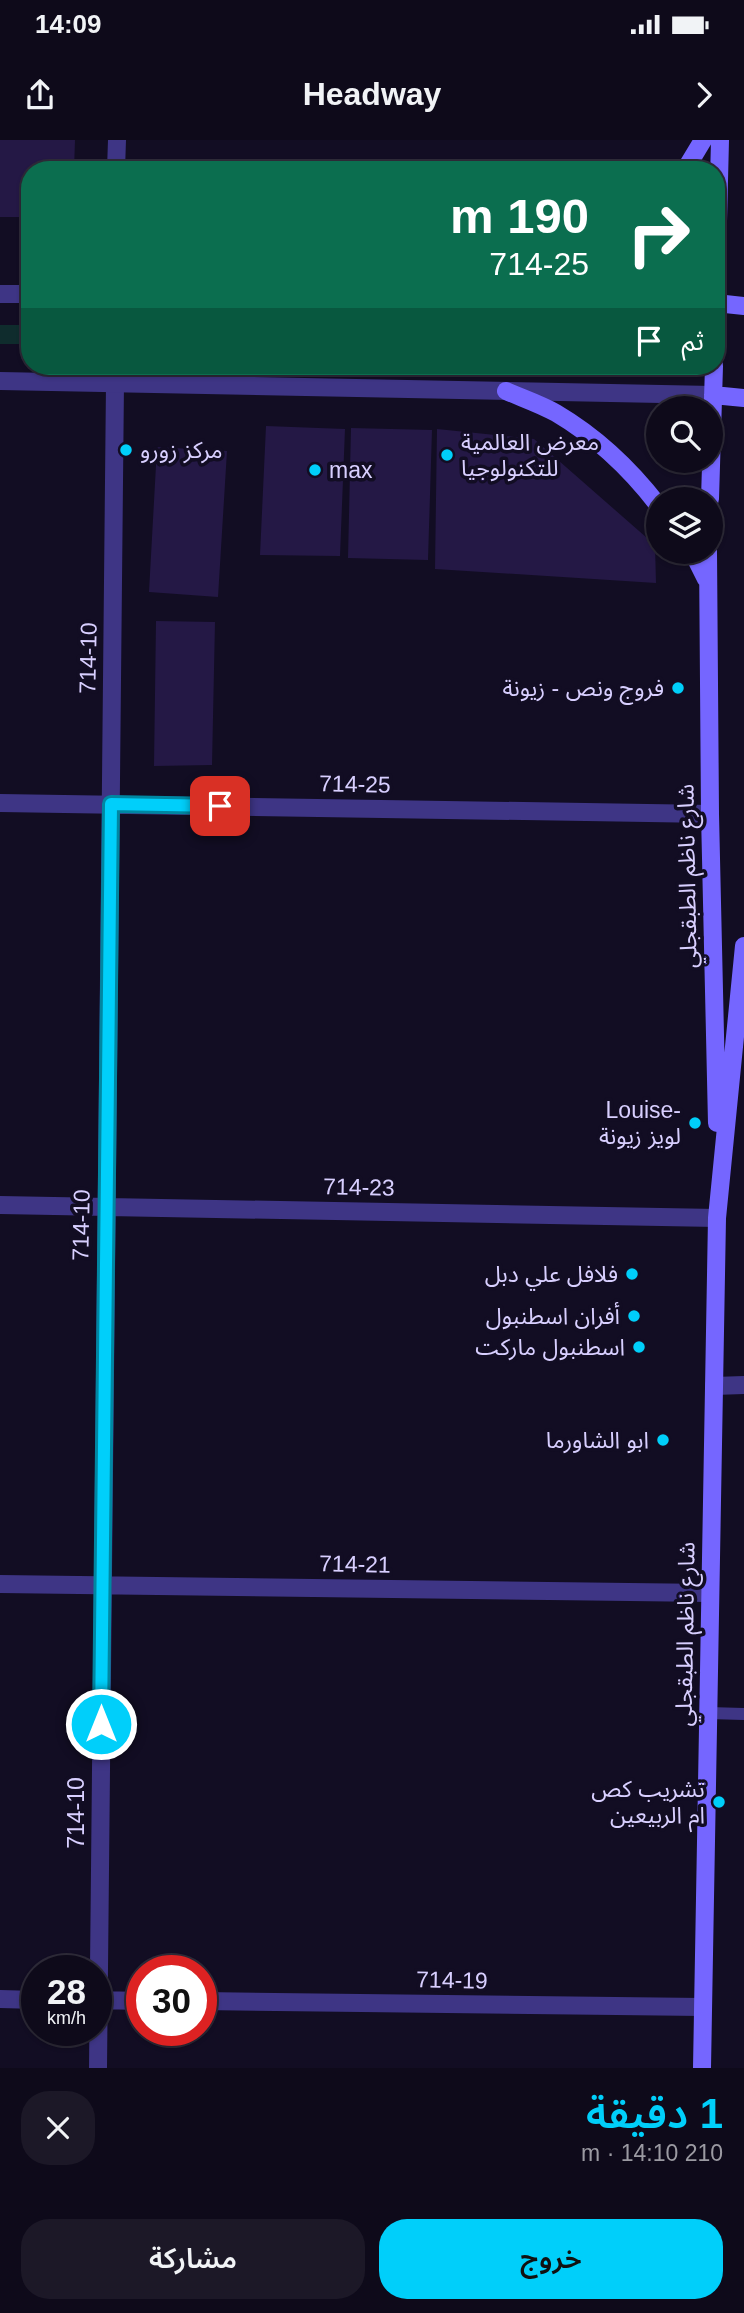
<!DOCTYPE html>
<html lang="ar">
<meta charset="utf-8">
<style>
:root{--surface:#0e0a1a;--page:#1c1827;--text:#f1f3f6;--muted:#9b9aa2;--line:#2e2b39;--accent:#00cffa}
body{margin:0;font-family:Helvetica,"Noto Sans Arabic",sans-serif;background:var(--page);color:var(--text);direction:rtl;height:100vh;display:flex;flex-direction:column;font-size:26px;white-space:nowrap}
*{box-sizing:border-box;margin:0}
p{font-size:23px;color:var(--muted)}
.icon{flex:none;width:38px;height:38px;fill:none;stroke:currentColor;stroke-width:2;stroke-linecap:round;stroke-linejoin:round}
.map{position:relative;height:1928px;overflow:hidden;direction:ltr}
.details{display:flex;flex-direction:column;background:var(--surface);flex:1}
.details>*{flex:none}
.guide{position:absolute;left:21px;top:21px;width:704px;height:214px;border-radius:28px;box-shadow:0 2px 5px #0004,0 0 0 2px var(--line);direction:rtl;background:#0b6e4f;color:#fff;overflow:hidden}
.controls{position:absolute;left:646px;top:256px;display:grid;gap:14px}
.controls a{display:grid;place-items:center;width:77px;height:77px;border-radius:50%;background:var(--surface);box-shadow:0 2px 5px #0004,0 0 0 2px var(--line);font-size:35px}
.speed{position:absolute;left:21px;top:1815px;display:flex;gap:14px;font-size:35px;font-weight:700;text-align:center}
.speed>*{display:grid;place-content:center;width:91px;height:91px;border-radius:50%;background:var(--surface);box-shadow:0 2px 5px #0004,0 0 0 2px var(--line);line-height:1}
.speed small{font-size:18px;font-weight:400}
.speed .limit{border:10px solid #d22;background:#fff;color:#111}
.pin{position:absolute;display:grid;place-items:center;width:60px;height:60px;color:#fff;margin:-30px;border-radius:14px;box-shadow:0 4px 10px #0006}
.me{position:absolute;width:77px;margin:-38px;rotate:0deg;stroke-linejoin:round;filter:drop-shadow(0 0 5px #0008)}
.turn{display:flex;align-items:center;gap:24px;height:147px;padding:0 21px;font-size:32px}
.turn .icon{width:91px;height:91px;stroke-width:2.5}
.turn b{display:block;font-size:49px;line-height:60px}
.then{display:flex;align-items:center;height:66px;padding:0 21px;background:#0003;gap:14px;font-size:26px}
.round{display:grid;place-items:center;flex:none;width:74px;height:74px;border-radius:28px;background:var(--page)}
.summary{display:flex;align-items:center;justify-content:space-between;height:119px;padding:0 21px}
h1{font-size:42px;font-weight:600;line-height:52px;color:var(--accent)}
.primary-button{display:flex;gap:14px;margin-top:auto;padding:14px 21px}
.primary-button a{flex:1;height:80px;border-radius:28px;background:var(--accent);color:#111;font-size:28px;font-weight:600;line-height:80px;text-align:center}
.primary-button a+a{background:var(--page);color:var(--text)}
.status{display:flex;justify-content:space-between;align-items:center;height:49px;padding:0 35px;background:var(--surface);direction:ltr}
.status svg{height:19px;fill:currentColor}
header{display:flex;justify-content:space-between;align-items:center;height:91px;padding:0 21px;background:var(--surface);font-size:32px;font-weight:600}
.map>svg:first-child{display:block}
</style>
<div class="status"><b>14:09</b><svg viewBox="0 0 49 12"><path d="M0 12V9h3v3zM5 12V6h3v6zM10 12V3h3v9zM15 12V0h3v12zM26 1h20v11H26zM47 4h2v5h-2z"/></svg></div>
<header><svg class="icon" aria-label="forward" viewBox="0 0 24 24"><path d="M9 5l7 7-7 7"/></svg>Headway<svg class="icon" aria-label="share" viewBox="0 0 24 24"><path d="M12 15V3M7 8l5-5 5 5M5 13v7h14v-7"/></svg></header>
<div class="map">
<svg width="744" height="1928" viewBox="0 0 744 1928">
<rect width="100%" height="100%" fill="#120d23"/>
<!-- green -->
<path fill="#0f2c2d" d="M0,185h30v19h-30z"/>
<!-- building -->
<path fill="#241845" d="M0,0h75l-1,30h-44v47h-30z
M266,286l79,3 -5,127 -80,-1z
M351,288l81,2 -4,130 -80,-2z
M437,289l97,10 121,106 1,38 -221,-14z
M157,307l70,4 -9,146 -69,-5z
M156,481l59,1 -3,143 -58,1z"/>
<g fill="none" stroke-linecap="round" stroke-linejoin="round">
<!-- service -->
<path stroke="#3e3585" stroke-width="12" d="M708,1573l36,1"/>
<!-- minor -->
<path stroke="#3e3585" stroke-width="18" d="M116,30l1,-30
M0,663l710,11
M0,1065l717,13
M714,1246l30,-1
M0,1444l710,9
M0,1859l37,1
M96,1860l46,1
M201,1861l501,6
M98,1928l17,-1685"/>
<!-- tertiary -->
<path stroke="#3e3585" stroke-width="18" d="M0,154h30
M0,241l713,14"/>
<!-- secondary -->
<path stroke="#7566ff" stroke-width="18" d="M685,30l18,-30
M716,162l4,-162
M716,163l28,3
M506,251c16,7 34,13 50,22 39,23 75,57 102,92
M713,255l31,3
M710,359l4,-133
M692,411l14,28
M708,411l2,263 7,309
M702,1928l15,-850 27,-272"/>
</g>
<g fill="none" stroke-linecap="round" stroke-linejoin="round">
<!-- route casing -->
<g stroke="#0087a2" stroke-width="18">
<path id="route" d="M101,1584l10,-920 109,2"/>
</g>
<!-- route -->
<use href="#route" stroke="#00cffa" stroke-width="12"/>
</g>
<!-- markers -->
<g fill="#00cffa" stroke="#120d23" stroke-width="2.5">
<circle cx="126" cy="310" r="7"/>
<circle cx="447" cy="315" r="7"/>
<circle cx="315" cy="330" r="7"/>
<circle cx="678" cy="548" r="7"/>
<circle cx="695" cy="983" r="7"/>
<circle cx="632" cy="1134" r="7"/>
<circle cx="634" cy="1176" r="7"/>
<circle cx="639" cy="1207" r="7"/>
<circle cx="663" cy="1300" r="7"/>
<circle cx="719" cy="1662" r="7"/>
</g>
<g text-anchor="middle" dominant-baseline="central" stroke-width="7" stroke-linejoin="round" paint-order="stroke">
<!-- poi labels -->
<g font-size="23" fill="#d8cfff" stroke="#120d23" text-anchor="end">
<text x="461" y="302" text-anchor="start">معرض العالمية<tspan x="461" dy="26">للتكنولوجيا</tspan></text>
<text x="140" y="310" text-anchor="start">مركز زورو</text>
<text x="329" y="330" text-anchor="start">max</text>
<text x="664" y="548">فروج ونص - زيونة</text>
<text x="681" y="970">Louise-<tspan x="681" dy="26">لويز زيونة</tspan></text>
<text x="618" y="1134">فلافل علي دبل</text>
<text x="620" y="1176">أفران اسطنبول</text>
<text x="625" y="1207">اسطنبول ماركت</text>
<text x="649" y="1300">ابو الشاورما</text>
<text x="705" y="1649">تشريب كص<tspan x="705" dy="26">ام الربيعين</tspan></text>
</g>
<!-- street labels -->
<g font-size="23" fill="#d8cfff" stroke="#120d23">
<text transform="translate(88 518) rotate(-89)">714-10</text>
<text transform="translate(355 644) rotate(1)">714-25</text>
<text transform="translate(687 736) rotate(-91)">شارع ناظم الطبقجلي</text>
<text transform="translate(359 1047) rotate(1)">714-23</text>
<text transform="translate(81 1085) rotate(-89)">714-10</text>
<text transform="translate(355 1424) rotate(1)">714-21</text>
<text transform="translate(685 1494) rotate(-89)">شارع ناظم الطبقجلي</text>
<text transform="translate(76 1673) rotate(-90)">714-10</text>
<text transform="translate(452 1840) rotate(1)">714-19</text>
</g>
</g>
</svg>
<div class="controls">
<a><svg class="icon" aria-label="search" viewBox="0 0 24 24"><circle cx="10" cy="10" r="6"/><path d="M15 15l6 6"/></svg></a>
<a><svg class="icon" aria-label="layers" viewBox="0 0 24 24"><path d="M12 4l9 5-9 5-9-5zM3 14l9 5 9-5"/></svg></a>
</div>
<div class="speed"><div>28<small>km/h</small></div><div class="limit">30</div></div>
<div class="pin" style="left:220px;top:666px;background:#d93025"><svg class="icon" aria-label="arrive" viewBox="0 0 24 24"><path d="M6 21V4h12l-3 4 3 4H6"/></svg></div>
<svg class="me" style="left:101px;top:1584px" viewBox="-20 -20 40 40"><circle r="17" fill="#00cffa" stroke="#fff" stroke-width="3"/><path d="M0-11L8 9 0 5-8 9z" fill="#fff"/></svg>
<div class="guide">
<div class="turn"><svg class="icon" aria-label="right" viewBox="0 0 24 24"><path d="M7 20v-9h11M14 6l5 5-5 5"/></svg><div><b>190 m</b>714-25</div></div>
<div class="then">ثم<svg class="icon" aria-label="arrive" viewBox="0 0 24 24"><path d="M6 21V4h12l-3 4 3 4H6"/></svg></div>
</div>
</div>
<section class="details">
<div class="summary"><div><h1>1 دقيقة</h1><p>210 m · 14:10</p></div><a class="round"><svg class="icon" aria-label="close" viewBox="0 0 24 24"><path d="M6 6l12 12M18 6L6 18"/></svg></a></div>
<div class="primary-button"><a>خروج</a><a>مشاركة</a></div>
</section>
